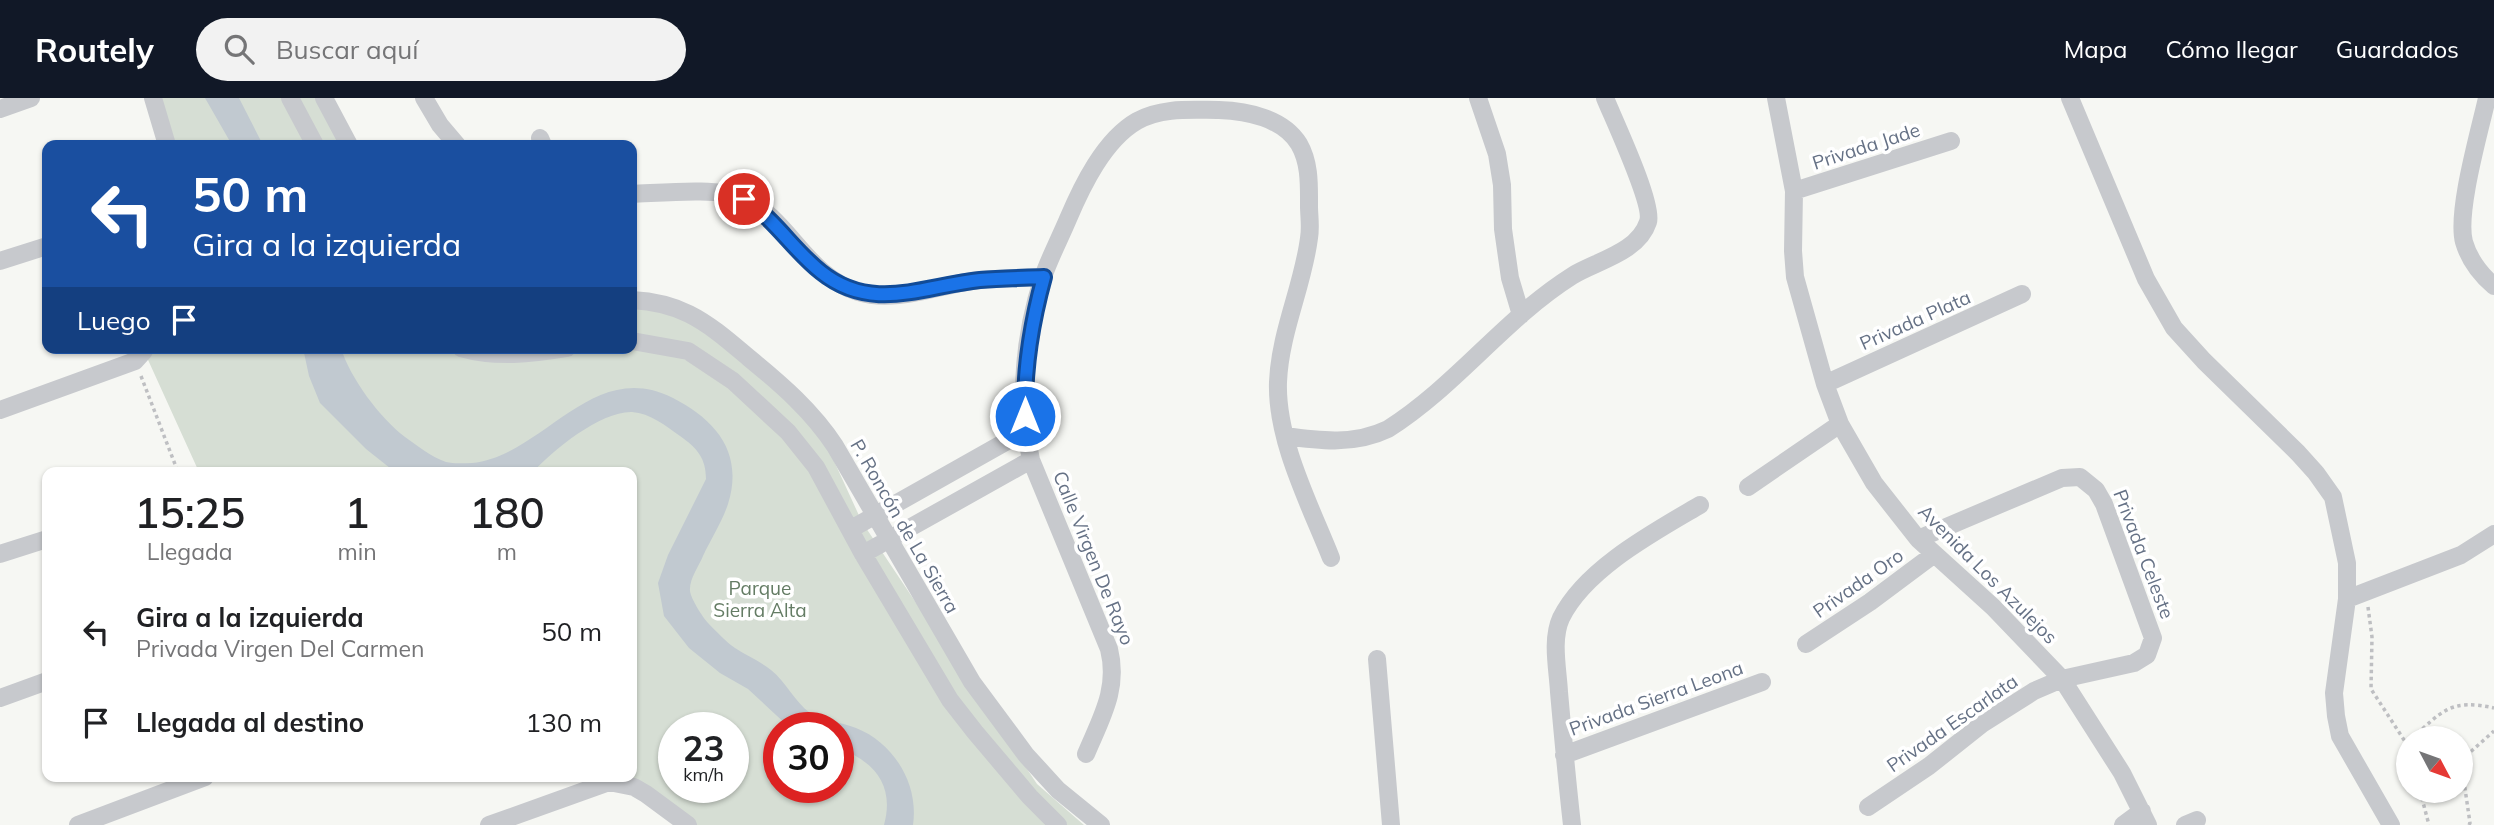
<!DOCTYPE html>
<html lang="es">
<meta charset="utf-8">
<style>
:root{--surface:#fff;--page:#f2f2f2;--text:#202124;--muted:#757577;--accent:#111827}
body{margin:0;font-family:Mulish,sans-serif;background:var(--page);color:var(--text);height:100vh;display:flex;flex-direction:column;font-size:26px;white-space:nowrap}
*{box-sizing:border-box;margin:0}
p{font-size:23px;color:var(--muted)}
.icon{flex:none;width:38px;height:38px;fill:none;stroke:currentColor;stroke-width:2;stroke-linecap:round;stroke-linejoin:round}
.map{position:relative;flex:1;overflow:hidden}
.sheet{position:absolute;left:42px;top:369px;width:595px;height:315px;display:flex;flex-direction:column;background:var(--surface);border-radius:14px;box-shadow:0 2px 5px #0004}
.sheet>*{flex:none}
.guide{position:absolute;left:42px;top:42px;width:595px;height:214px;border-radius:14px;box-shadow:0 2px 5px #0004;background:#1a4fa0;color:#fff;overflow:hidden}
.needle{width:46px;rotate:131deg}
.controls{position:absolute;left:2396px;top:628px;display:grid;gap:14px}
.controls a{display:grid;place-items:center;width:77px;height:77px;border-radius:50%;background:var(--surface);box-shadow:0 2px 5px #0004;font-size:35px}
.speed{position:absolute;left:658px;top:614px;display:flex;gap:14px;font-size:35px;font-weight:700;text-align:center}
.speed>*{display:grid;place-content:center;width:91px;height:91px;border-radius:50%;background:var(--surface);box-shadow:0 2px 5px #0004;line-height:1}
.speed small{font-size:18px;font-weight:400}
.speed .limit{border:10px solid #d22;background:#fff;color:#111}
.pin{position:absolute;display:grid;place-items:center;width:60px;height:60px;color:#fff;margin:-30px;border:4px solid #fff;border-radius:50%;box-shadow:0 2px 7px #0007}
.me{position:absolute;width:77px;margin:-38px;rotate:0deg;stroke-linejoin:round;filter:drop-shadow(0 0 5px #0008)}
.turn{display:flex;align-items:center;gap:24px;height:147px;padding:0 35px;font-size:32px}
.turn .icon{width:91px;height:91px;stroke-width:2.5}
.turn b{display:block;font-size:49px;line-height:60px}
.then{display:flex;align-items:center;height:66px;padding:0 35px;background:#0003;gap:14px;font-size:26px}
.eta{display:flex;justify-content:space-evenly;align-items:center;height:119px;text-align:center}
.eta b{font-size:42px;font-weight:600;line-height:49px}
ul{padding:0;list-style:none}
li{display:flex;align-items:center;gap:21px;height:91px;padding:0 35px}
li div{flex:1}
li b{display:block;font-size:26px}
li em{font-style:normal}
header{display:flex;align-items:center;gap:42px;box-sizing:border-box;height:98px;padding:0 35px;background:var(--accent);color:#fff}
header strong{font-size:33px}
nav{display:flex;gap:38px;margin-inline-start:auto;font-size:24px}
.search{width:490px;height:63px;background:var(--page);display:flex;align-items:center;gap:18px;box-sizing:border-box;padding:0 24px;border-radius:38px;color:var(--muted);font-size:26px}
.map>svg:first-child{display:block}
</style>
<header>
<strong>Routely</strong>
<div class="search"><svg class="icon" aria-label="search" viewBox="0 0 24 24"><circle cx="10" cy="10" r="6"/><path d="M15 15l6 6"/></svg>Buscar aquí</div>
<nav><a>Mapa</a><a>Cómo llegar</a><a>Guardados</a></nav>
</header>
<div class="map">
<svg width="2494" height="727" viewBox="0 0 2494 727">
<rect width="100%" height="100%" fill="#f6f7f3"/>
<!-- green -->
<path fill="#d6ded4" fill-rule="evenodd" d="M153,0h171l25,47h-182z
M632,204l56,11 124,100 50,109 175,262 47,41h-401l-81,-48h30v-305h-433l-55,-121 1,-3h487zM674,630h59v60h-59zM779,630h59v60h-59z"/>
<!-- water -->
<path fill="#c1c9d0" d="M205,0h34l24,47h-31z
M303,250h38c9,30 39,70 64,89 13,9 26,20 41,25 8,2 18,1 26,1 73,-8 120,-106 201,-65 43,22 71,55 55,106 -6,18 -17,35 -25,52 -4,10 -14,23 -13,35 1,8 12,25 18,32 8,8 18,19 27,25 12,8 25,13 36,22 15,12 24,32 39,43 14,8 31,9 46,15 38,15 63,56 57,97h-29c11,-40 -10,-64 -46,-77v-20h-48l-42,-39 -28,-16 -31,-25 -25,-32 -6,-33 10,-28 38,-76c0,-21 -9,-31 -26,-43 -14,-10 -30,-23 -48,-24 -31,-1 -79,38 -99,60h-138l-29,-23 -46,-46 -11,-27z"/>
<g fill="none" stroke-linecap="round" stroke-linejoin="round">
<!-- path -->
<path stroke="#bebfc2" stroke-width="3.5" stroke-dasharray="3.5 3.5" stroke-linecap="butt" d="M141,278l37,96
M2368,509l4,30 -1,52 35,54 2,7
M2412,640c30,-26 38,-40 82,-30
M2420,693l9,34
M2469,727l1,-2 -8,-55 5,-13 27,-24"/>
<!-- minor -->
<path stroke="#c7c9cd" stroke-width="18" d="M153,0l14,47
M290,0l25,47
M324,0l25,47
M424,0l16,27 17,20
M1478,0l19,56 5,31 1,44 7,49 11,37
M1776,0l18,93 -1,60 2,26 30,107 15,40 34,59 44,56 75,68 69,72 60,94 26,52
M2070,0l76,181 28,49 30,33 94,92 18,20 17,24 14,66v36l-13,94 2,23 4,20 51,89
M2487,0c-7,32 -31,114 -23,144 5,17 16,32 30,44
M0,11l31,-11
M540,40l3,7
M1794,93l157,-50
M632,96c29,-1 86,-7 111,4 46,20 62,77 115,94 38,12 83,-8 121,-12 21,-2 43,-2 64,-3
M0,163l47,-15
M632,202c19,1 39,5 57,14 22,11 41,28 60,44 33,27 63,53 86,88l137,236 54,73 32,35 43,35
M632,243l56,10 45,30 55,51 28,35 47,87 87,146 25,32 55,65 28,28
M461,250c35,10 71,6 106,0
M1825,286l197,-90
M0,312l135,-49 9,-10
M1285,338c36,5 70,9 103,-7 68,-43 116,-110 184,-153 24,-15 66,-23 76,-54 6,-17 -34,-102 -43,-124
M1748,389l92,-63
M851,431l174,-98
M0,456l47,-15
M863,456l168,-94
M2347,501l114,-44 33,-21
M1806,546l64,-42 63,-47
M1377,561l14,166
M0,600l47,-17
M1086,656c15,-36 33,-65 23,-105l-78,-189c-13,-60 -7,-125 12,-183 7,-20 17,-39 25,-58 14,-33 36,-79 69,-98 25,-14 55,-11 82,-11 28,1 64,8 80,34 11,19 10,41 10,62 0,10 2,21 0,32 -6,48 -29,94 -31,144 -2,58 32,123 53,176
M1564,657l198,-73
M1868,709l61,-41 53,-42 52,-33 28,-12 72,-16 13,-8 6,-17 -49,-134 -8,-14 -16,-13 -18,1 -144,61
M78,727l127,-48
M489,727l120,-43 25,5 12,7 42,31
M1572,727c-5,-44 -9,-88 -13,-133 -1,-22 -8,-52 2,-74 24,-49 93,-86 139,-113
M2123,727l19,-14
M2185,727l12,-5"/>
</g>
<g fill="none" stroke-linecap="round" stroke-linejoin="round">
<!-- route casing -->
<g stroke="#114b97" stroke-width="18">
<path id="route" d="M744,101c32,21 49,51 77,73 51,41 102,14 159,8 21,-2 42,-2 64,-3 -13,47 -20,91 -19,139"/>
</g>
<!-- route -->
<use href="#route" stroke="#1a73e8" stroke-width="12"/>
</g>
<g text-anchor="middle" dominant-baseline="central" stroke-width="7" stroke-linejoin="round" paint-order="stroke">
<!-- street labels -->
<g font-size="19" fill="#657185" stroke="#fff">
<text transform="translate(1866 48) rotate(-18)">Privada Jade</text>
<text transform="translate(1915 222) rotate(-24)">Privada Plata</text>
<text transform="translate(905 428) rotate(60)">P. Roncón de La Sierra</text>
<text transform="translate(2144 456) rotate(69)">Privada Celeste</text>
<text transform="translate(1094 460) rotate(68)">Calle Virgen De Rayo</text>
<text transform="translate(1988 476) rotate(45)">Avenida Los Azulejos</text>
<text transform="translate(1858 485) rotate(-35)">Privada Oro</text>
<text transform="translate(1656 600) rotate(-20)">Privada Sierra Leona</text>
<text transform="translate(1952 625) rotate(-35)">Privada Escarlata</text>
</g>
<!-- park labels -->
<g font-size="19" fill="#647c64" stroke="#fff">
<text x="760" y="490">Parque<tspan x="760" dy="22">Sierra Alta</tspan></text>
</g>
</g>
</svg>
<div class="controls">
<a><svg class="needle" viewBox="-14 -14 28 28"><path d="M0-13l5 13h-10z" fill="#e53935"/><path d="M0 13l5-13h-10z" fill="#757577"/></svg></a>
</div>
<div class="speed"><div>23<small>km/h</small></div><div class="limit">30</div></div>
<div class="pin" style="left:744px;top:101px;background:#d93025"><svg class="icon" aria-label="arrive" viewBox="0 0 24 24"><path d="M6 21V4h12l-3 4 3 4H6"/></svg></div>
<svg class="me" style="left:1025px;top:318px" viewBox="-20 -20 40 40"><circle r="17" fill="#1a73e8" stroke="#fff" stroke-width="3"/><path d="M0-11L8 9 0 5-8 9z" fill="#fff"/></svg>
<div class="guide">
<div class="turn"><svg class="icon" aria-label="left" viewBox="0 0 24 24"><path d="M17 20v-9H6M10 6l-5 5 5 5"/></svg><div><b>50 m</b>Gira a la izquierda</div></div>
<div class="then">Luego<svg class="icon" aria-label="arrive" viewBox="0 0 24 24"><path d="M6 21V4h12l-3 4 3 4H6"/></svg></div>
</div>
<section class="sheet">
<div class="eta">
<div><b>15:25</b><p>Llegada</p></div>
<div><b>1</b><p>min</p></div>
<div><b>180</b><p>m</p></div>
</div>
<ul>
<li><svg class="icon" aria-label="left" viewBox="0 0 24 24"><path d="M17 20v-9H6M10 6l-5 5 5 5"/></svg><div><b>Gira a la izquierda</b><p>Privada Virgen Del Carmen</p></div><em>50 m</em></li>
<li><svg class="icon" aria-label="arrive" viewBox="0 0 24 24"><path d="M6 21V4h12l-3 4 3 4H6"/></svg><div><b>Llegada al destino</b></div><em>130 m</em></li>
</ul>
</section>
</div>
